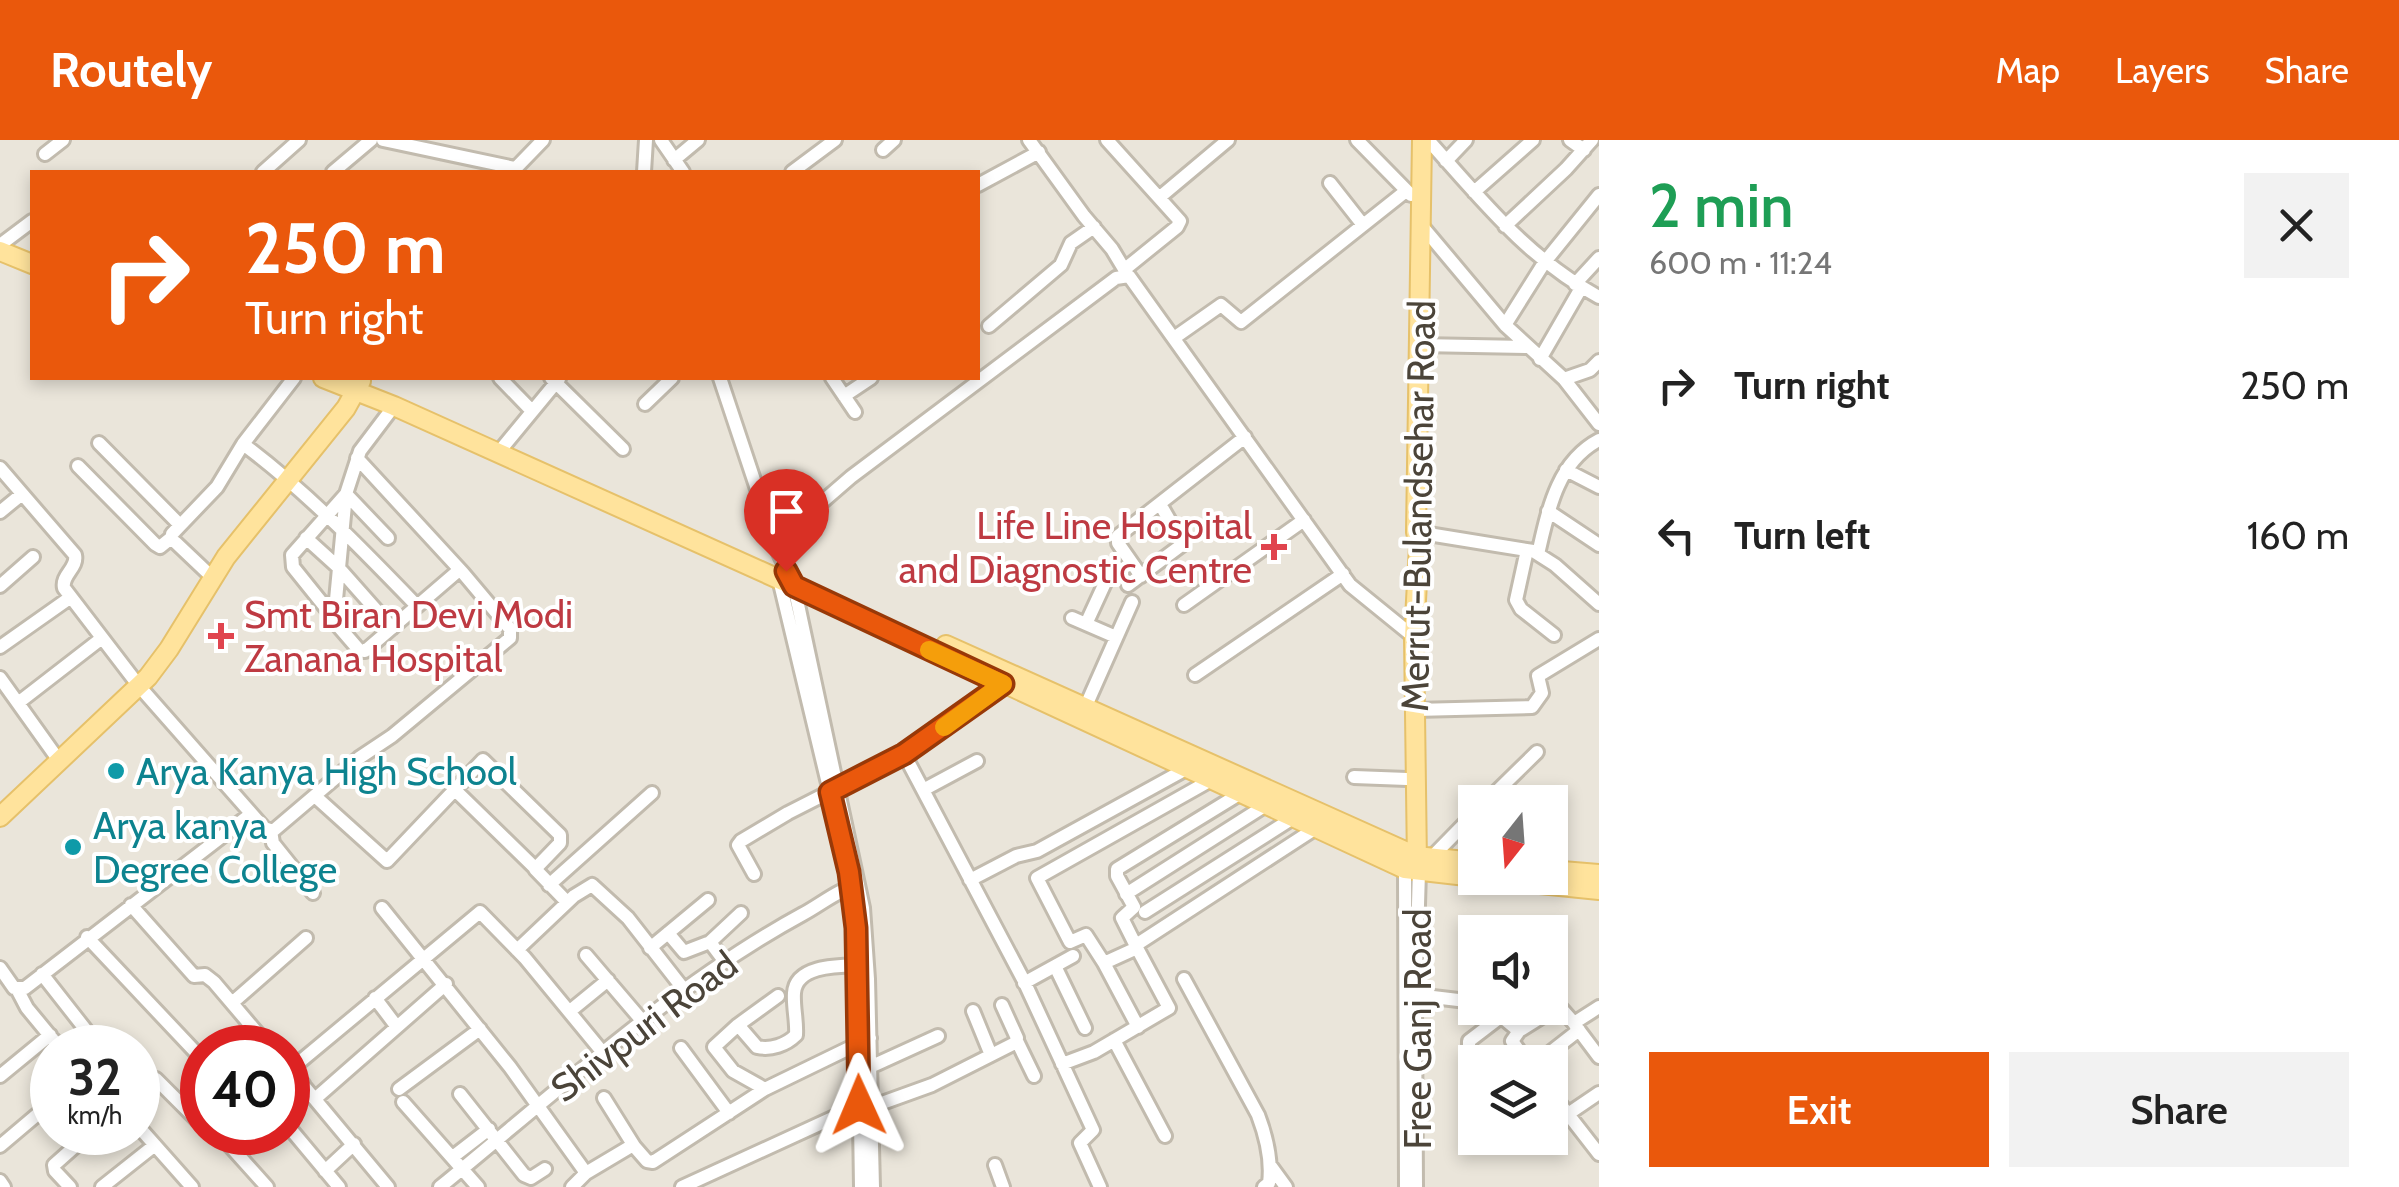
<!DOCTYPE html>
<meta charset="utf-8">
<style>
:root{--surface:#fff;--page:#f2f2f2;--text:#222;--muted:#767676;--accent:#ea580c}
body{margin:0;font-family:Cabin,sans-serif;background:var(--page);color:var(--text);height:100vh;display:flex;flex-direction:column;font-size:38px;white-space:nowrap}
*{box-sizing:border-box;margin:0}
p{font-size:32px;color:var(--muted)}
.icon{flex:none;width:55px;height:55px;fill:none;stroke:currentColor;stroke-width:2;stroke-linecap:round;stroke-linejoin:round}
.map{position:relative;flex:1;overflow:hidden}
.drawer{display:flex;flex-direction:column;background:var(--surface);width:800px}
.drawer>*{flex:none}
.guide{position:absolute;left:30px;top:30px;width:950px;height:210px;border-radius:0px;box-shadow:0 5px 15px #0003;background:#ea580c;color:#fff;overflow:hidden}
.needle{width:65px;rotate:197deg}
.controls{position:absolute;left:1458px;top:645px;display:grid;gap:20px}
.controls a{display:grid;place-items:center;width:110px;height:110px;border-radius:0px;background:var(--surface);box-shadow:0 5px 15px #0003;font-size:50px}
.speed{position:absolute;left:30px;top:885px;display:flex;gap:20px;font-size:50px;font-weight:700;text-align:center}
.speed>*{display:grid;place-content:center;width:130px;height:130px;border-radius:50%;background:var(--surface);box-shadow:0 5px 15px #0003;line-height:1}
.speed small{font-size:25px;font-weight:400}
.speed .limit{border:15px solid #d22;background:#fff;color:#111}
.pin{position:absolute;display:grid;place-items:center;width:85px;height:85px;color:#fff;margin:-102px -42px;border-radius:50% 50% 50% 0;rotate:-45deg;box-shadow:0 0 10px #0007}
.pin .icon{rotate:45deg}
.me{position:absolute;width:110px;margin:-55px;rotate:359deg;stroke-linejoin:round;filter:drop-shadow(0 0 8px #0008)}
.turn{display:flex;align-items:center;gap:35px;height:210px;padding:0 50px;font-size:45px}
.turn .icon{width:130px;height:130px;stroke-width:2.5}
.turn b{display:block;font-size:70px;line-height:85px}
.round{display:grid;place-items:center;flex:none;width:105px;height:105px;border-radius:0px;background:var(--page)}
.head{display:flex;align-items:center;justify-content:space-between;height:170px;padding:0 50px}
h1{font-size:60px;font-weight:600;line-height:75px;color:#1e9e55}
.button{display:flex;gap:20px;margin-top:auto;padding:20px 50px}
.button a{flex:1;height:115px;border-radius:0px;background:var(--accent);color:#fff;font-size:40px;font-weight:600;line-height:115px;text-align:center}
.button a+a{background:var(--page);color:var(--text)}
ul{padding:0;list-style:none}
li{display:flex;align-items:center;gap:30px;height:150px;padding:0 50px}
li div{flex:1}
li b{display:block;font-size:38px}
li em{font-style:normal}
header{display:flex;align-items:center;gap:60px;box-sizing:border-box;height:140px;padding:0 50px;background:var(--accent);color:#fff}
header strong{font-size:48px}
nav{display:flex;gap:55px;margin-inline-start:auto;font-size:35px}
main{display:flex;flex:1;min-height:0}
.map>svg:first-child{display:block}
</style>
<header>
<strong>Routely</strong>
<nav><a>Map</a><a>Layers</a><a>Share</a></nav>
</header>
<main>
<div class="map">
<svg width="1599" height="1047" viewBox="0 0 1599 1047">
<rect width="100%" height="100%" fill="#f6f3ec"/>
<!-- residential -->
<path fill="#eae5da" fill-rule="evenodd" d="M0,0h1599v1047h-1599zM32,32h946v206h-946zM1475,662h75v76h-75zM1475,792h75v76h-75zM52,908h86v84h-86zM202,908h86v84h-86zM1475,922h75v76h-75z"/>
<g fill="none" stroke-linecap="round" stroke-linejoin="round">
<!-- minor casing -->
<g stroke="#c2bbae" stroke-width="18">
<path id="minor" d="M383,0l132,28
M661,0l22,32
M1029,0l55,76 28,33 15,25
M1107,0l73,81 -3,6 -52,42
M1357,0l54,55
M1428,0c54,60 99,118 171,157
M1570,0l14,10
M883,10l11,-10
M45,14l18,-14
M674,20l24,-20
M1446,21l20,-21
M263,32l36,-32
M333,32l38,-32
M512,32l31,-32
M644,32l2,-32
M792,32l43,-32
M1330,43l33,42
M978,45l61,-33
M1474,52l59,-52
M1160,57l68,-57
M1422,86l83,99 59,54 35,45
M1505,86l61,-57 26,-29
M2,112l2,-10 28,-21
M1575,144l24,-26
M1505,185l39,-62 55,-68
M989,186l72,-61 10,-22 23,-16
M1174,198l47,-33 20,17 165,-131
M1419,205l107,2
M1540,219l41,-71
M500,238l32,33
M551,238l72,71
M720,238l56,168
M832,238l23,34
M1564,239l26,-9 9,-9
M844,256l27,-18
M645,264l27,-26
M99,303l81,82
M243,304c64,48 118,104 174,162
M498,313l61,-74
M357,318l106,115
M78,326l77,78 5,3 11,-9
M0,328l75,87c3,13 -14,20 -11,33l75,98 125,142 9,3 86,-73 33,-22 118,-98v-9l-47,-56 -5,-2 -93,80 -6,-1 -25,-29 12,-127 14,-43 34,-45
M1566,330l33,17
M1548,371l51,34
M0,372l22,-18
M1416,392l117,19 22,14 44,39
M306,398l32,29 54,61
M1527,410l-11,50 5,9 33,26
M1538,414c10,-43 19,-92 61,-114
M1141,436l-23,-33v-7l127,-99
M212,437l-39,-37 -1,-6 45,-47 26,-43 51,-66
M779,439l70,292 9,115 3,201
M1128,445l55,-41 -23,-40
M0,446l33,-29
M1184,465l120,-85
M334,478l-41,-51 -1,-12 54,-61 42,44
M1072,478l44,19
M1086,484l24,-52
M0,507l71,-50
M1195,535l148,-101
M0,538l60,84
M18,563l84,-65
M1085,568l47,-106
M1415,570l117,-3 10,-14 -4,-17 61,-37
M904,614l120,227 69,149 -13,13 20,44
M1354,637l53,2
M453,648l82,80
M923,650l54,-29
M316,657l71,64 96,-101 77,75v8l-25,26 32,33
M1486,662l51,-50
M271,691l2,12 40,50
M1431,718l44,-45
M1405,729l1,318
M754,734l-16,-29 3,-4 47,-28 116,-59 99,-69
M970,740l46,-24 21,-5 149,-82
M549,745l103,-92
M1126,754l140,-89
M131,765l63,71 11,-1 9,7 56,66
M382,768l128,159 76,106 47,-28 14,16 6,1 112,-73 105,-51
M1145,772l148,-94
M668,793l16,19 26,-10 15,20
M87,797l115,122
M710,802l31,-29
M1136,805l180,-117
M650,808l58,-48
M1137,808l-15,-30 12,-11 -17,-31v-7l124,-76
M517,810l57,-54 18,-11 36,33 57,73
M586,815l58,68
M1104,823l34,64
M1055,826l30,62
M0,828l14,20h11l226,-174
M42,834l58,74
M1184,839l74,136c8,21 14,45 11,68l-5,4
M1024,843l49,-27
M17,849l10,19 33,40
M1416,855l59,7
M778,856l-40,29 19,22c14,3 29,-2 39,-12 1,-14 -3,-28 -2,-42 2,-30 50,-27 71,-28
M375,858l22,29
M232,863l74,-65
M1491,868l28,23 40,-25 15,17 25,-16
M570,871l38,-31
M973,871l18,44
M738,885l-24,22 19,24 32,18
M1575,885l24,32
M1519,891l-7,10 15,21
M1114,900l51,96
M1017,901l17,35
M681,908l48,65
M1538,922l41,-32
M1062,924l32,-12 75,-44 -32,-60 -33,15 -18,-28 -16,7 -33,-64 174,-98
M288,927l100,120
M870,927l68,-31
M290,930l190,-158 45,46 79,96
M0,936l50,-41
M399,949l81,-60
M1550,951l49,63
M138,953l18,-14 46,46
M460,954l64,81 7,3 14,-9
M288,958l15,-14
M316,958l130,-114
M604,958l30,48
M403,962l75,85
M871,967l61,-22 83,-42 2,-5 -15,-33
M1469,970v-69l34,-26
M1568,974l31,-21
M138,986l54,61
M288,986l51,61
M211,992l12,6 44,49
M0,1006l52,-44
M454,1016l35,-27
M995,1025l8,22
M1270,1025l16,22
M325,1031l29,-27
M0,1041l4,6
M70,1047l-15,-16 -1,-6 37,-33
M102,1047l53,-42
M440,1047c114,-93 234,-203 363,-273 17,-9 36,-25 55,-29
M572,1047l14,-14
M682,1047l181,-83
M873,1047l-5,-208 -5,-71 -69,-322 -18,-40 8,-11 67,-58 265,-199 13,-2 221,309 64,52
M1416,1047l-1,-182 4,-134"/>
</g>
<!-- major casing -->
<g stroke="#e6c16a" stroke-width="22">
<path id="major" d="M0,111l32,13
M323,238l71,28 400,180 611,283 70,8
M946,505l470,211 59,6
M0,677l148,-140 21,-28 57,-92 120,-149 15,-27
M1417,724l-3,-227 5,-91 -3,-14 6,-392
M1550,730l49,4
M1481,738l118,12"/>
</g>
<!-- minor -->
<use href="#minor" stroke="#fff" stroke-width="12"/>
<!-- major -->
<use href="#major" stroke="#ffe39c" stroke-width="18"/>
</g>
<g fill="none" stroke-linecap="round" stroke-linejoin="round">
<!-- route casing -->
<g stroke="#983908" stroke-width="25">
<path id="route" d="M786,431l8,15 209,98 -99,70 -74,38 19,80 7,56 3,177"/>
</g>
<!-- route -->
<use href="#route" stroke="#ea580c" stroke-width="18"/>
<!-- slow -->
<path stroke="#f59e0b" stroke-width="18" d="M929,510l74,34 -59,43"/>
</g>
<!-- markers -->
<g fill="#e0444e" stroke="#fff" stroke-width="4">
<path d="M1269 392h10v10h10v10h-10v10h-10v-10h-10v-10h10z"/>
<path d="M216 481h10v10h10v10h-10v10h-10v-10h-10v-10h10z"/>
</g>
<g fill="#0f9aa8" stroke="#fff" stroke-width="4">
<circle cx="116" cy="631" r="10"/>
<circle cx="73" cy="707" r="10"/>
</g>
<g text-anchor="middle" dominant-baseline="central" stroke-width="8" stroke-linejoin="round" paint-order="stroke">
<!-- street labels -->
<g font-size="38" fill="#4b4439" stroke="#fff">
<text transform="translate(1418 366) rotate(-89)">Merrut-Bulandsehar Road</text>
<text transform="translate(644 886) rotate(-37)">Shivpuri Road</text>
<text transform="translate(1417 889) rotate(-90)">Free Ganj Road</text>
</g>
<!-- health labels -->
<g font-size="38" fill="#be3a42" stroke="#fff" text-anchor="end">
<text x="1252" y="385">Life Line Hospital<tspan x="1252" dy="44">and Diagnostic Centre</tspan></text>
<text x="244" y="474" text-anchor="start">Smt Biran Devi Modi<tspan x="244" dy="44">Zanana Hospital</tspan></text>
</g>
<!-- culture labels -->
<g font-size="38" fill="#0d838f" stroke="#fff" text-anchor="start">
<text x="136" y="631">Arya Kanya High School</text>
<text x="93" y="685">Arya kanya<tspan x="93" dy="44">Degree College</tspan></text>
</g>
</g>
</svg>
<div class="controls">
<a><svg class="needle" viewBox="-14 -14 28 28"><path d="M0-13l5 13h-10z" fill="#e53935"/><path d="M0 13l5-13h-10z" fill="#767676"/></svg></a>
<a><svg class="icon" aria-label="sound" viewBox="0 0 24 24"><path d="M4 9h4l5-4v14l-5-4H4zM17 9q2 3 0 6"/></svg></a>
<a><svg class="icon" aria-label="layers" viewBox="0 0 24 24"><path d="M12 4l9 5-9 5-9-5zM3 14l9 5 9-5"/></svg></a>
</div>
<div class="speed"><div>32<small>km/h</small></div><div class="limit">40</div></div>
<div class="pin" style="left:786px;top:431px;background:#d93025"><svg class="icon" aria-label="arrive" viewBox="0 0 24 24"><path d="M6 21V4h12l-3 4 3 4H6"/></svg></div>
<svg class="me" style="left:859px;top:965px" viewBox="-20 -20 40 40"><path d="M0-17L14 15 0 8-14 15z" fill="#ea580c" stroke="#fff" stroke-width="4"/></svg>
<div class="guide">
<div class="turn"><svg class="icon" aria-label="right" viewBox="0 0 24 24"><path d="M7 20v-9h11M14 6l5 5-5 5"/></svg><div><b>250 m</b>Turn right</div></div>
</div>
</div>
<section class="drawer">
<div class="head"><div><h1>2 min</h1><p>600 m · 11:24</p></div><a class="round"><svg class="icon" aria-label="close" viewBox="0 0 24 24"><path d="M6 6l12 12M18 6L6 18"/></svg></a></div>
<ul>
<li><svg class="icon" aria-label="right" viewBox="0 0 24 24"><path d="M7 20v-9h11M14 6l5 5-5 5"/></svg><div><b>Turn right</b></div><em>250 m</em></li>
<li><svg class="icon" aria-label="left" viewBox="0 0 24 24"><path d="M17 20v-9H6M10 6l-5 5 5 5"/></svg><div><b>Turn left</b></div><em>160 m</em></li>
</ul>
<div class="button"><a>Exit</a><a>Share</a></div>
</section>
</main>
